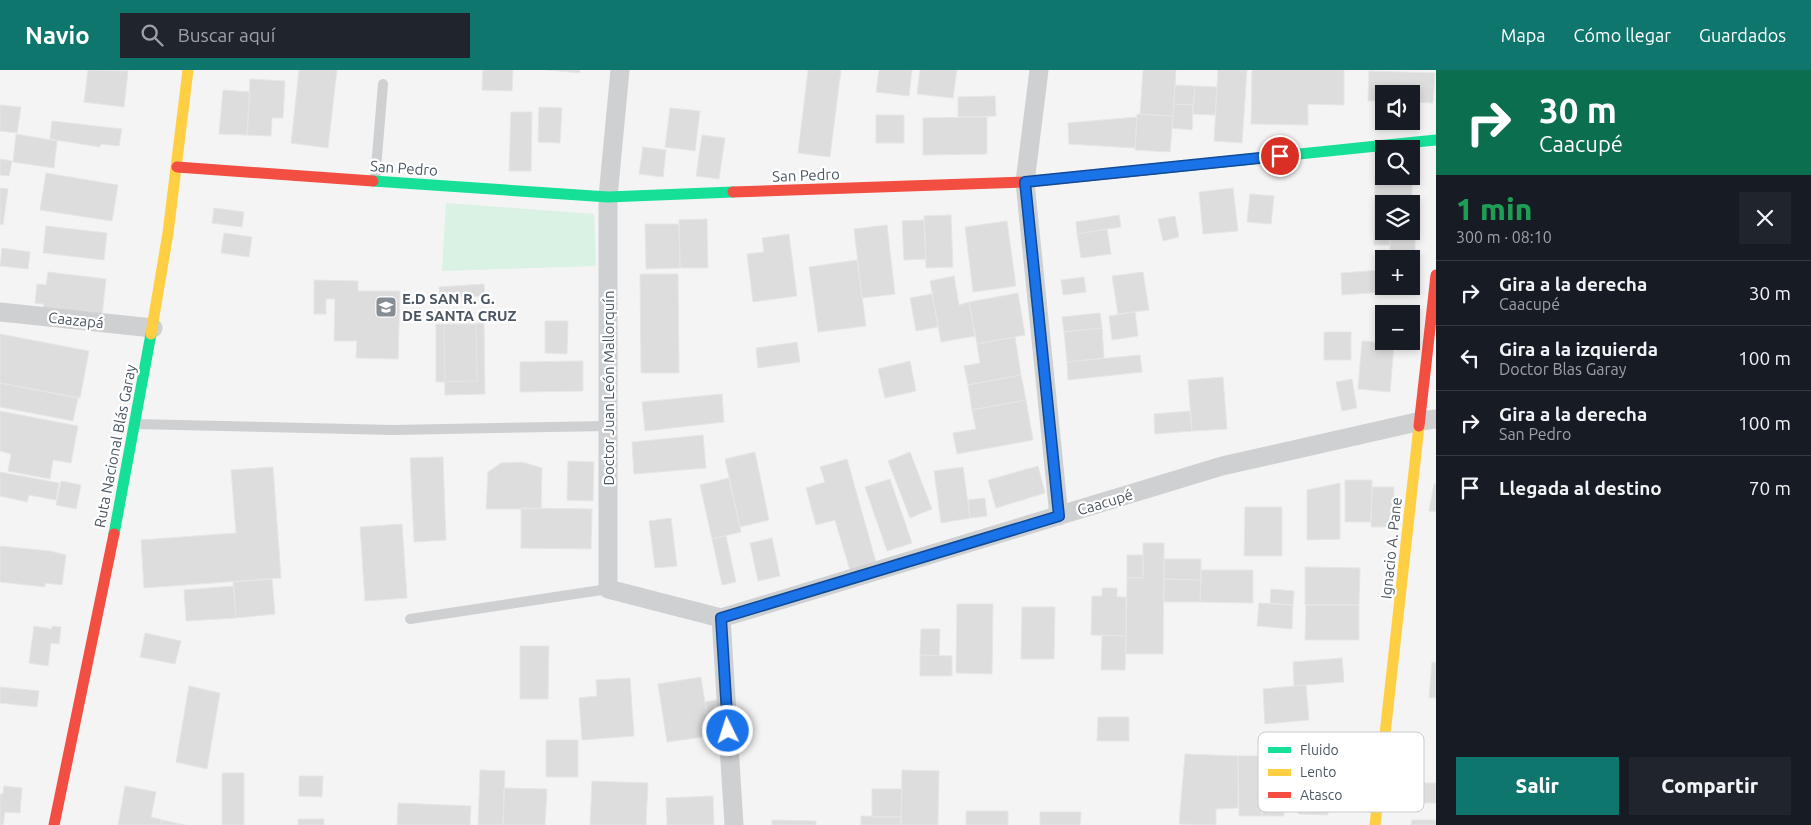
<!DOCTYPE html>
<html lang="es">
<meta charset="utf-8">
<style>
:root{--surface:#171b24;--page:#20242c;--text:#f1f3f6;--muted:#9ea1a6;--line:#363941;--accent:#0f766e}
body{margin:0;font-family:Ubuntu,sans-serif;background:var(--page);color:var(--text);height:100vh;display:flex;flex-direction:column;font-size:19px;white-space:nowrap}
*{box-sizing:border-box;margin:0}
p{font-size:16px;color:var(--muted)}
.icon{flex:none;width:28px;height:28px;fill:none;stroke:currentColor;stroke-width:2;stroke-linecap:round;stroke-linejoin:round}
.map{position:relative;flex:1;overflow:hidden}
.side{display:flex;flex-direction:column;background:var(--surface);width:375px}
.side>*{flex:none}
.hud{background:#0b6e4f;color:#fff;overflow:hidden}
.controls{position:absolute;left:1375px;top:15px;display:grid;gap:10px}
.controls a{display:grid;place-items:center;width:45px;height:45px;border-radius:0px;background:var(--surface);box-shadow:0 2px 8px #0003;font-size:25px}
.pin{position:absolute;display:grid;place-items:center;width:42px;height:42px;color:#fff;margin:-21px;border:2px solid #fff;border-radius:50%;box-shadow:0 1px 5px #0007}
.me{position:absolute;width:55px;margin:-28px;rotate:356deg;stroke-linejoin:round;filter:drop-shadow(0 0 4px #0008)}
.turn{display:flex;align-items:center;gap:18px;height:105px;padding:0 20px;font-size:22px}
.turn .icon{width:65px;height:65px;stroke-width:2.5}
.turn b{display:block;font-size:35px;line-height:42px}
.round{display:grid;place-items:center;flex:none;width:52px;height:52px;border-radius:0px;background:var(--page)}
.headline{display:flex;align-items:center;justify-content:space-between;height:85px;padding:0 20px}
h1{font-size:30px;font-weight:800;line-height:38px;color:#1e9e55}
.primary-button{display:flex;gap:10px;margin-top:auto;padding:10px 20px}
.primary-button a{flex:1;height:58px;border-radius:0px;background:var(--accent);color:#fff;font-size:20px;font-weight:800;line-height:58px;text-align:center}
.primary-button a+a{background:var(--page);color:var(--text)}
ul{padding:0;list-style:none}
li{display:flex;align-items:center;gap:15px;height:65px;padding:0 20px;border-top:1px solid var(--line)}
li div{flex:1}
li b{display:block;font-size:19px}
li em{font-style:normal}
header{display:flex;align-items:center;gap:30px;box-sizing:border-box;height:70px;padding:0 25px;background:var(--accent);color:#fff}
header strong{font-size:24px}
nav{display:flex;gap:28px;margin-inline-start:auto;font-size:18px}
.search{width:350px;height:45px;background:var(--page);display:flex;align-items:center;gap:12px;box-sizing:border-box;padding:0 18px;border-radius:0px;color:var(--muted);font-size:19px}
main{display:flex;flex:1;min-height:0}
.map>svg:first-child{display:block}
</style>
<header>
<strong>Navio</strong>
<div class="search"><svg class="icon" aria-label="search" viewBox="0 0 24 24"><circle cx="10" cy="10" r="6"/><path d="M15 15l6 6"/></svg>Buscar aquí</div>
<nav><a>Mapa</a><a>Cómo llegar</a><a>Guardados</a></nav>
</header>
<main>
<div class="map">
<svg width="1436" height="755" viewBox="0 0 1436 755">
<rect width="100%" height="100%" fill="#f4f4f4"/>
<!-- green -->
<path fill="#d9f2e3" d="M446,133l148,11 2,52 -154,5z"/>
<!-- building -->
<path fill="#ddddde" stroke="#e5e6e7" d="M88,0l40,1 -4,36 -40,-5z
M299,0h38l-9,78 -37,-5z
M483,0h30l-1,21 -30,-1z
M547,0h33v3z
M808,0h33l-11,87 -32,-4z
M879,0h33l-3,26 -33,-4z
M920,0h37l-4,28 -36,-4z
M1143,0h33l-3,46 -33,-2z
M1218,0h29l-5,73 -28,-2z
M1252,0h92v35l-36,-1v21l-57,-1z
M1369,1l66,2 -2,30 -22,-1v-8h-27v7h-16z
M250,9l35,2 -2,37h-11l-1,18 -24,-1z
M1175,15l20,1 -2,19 -19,-1z
M1195,16l22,1 -2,28 -22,-1z
M223,20l27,2 -3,43 -28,-1z
M995,26l1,20 -38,1v-20z
M1174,34l19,1 -1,25 -20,-2z
M0,35l21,2 -4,26 -17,-2z
M539,37l23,1 -2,35 -22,-1z
M670,38l30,3 -5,40 -30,-4z
M511,42h21l-1,59h-22z
M1137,44l36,2 -3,36 -35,-2z
M876,45h28v28h-28z
M987,47v37l-64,1v-37z
M1137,47l-2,31 -66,-4 -1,-21z
M52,51l70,8 -3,17 -18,-2 -1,3 -50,-8z
M16,64l41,7 -3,27 -41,-6z
M702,65l23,3 -6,41 -23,-3z
M643,77l23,3 -3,27 -24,-3z
M0,89l12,2 -3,15 -9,-1z
M46,103l72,12 -6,36 -72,-11z
M1375,106l37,1v52l-1,-25h-27v27h6v14h-16z
M0,118l8,1 -5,36 -3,-1z
M1233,118l5,43 -35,3 -4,-42z
M1250,124l24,2 -3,28 -24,-2z
M214,138l30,4 -2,15 -30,-4z
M951,145l2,52 -27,1 -2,-52z
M1119,145l2,12 -44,7 -1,-12z
M1175,146l4,21 -16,4 -5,-22z
M707,149l1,49h-28l-1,-48z
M924,150l2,39 -22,1 -2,-39z
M1007,151l9,65 -43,6 -8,-65z
M645,154h34l1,44 -34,1z
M887,155l8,69 -33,4 -8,-69z
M46,156l61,7 -3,27 -61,-7z
M1107,159l4,25 -30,4 -4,-24z
M1411,159h4v36h-4v-6h-21v-28h21z
M224,163l28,4 -3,20 -28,-4z
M789,164l8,62 -44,6 -6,-48 17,-2 -2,-14z
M2,178l28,4 -2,17 -28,-3z
M857,190l9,66 -48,6 -9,-65z
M1383,200l1,22 -42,3 -1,-22z
M48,202l58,7 -4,38 -59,-7 1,-6 -9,-1 2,-19 9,1z
M1143,202l6,38 -31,4 -6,-38z
M640,204h38l1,99h-38z
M954,206l5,29 10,-3 6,34 -34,6 -11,-61z
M1084,207l2,15 -23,3 -2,-15z
M314,210l44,1v10h42l-2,68 -42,-1 1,-17h-23l1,-42h-9v15h-12z
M484,214l1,12 -45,2 -1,-11z
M1018,223l7,42 -48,9 -8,-42z
M932,224l6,33 -22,4 -6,-33z
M1135,242l3,24 -26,4 -3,-24z
M1100,243l2,15 -38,4 -2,-15z
M545,251h23l-1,33 -22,-1z
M484,253l1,71 -40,1 -1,-71z
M436,254h40l1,57 -41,1z
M1102,258l2,30 -37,4 -3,-30z
M1324,262h27v28h-27z
M0,264l89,17 -9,47 -80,-15z
M1015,267l6,38 -53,10 -4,-19 16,-3 -3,-19z
M1362,271l32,3 -4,48 -32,-3z
M797,272l3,20 -42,6 -2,-20z
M1140,285l2,17 -74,8 -1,-18z
M583,291v30l-63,1v-30z
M910,291l6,30 -31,7 -7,-29z
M1021,305l5,25 -54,10 -4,-25z
M1223,307l4,52 -35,2 -4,-51z
M1352,309l5,29 -15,3 -6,-29z
M0,313l78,15 -5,23 -73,-14z
M722,324l2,28 -79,9 -3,-29z
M1026,330l7,40 -76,14 -4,-21 23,-4 -4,-19z
M0,341l78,15 -7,37 -18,-3 -3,19 -42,-8 3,-17 -11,-3z
M1190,341l2,20 -37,3 -1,-20z
M703,365l3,33 -72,6 -2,-32z
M755,382l14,68 -29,7 -15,-68z
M910,382l22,57 -22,9 -22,-57z
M443,387l3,83 -32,2 -4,-84z
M847,389l31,110 -26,8 -17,-57 -19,5 -10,-37 19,-6 -5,-15z
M568,391l26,1 -1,39 -26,-1z
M522,392l20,6 -1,41h-55l2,-37 13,-9z
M1038,396l7,27 -49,15 -8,-28z
M273,397l8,111 -137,10 -3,-48 95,-7 -5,-63z
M963,397l7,51 -29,5 -7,-52z
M0,402l59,11 -3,17 -27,-5 -2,7 -27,-6z
M729,408l12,54 -29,7 -12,-54z
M890,409l22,64 -25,8 -22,-64z
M1345,410h27l-1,42h-26z
M61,411l20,4 -5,24 -20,-4z
M1340,413v56l-33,1v-50z
M1434,414h2v28l-7,-1z
M1372,417h22l-1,40h-22z
M985,428l2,18 -17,2 -2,-18z
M1245,437h37v49h-38z
M521,438l71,1 -1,40 -70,-1z
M671,448l6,48 -22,2 -6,-47z
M402,454l5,74 -42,3 -5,-74z
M726,466l10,46 -14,3 -10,-46z
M772,468l8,38 -22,5 -8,-38z
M1143,473h21l-1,111h-37l1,-76h16z
M0,476l50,5 16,4 -4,30 -17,-2v4l-45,-5z
M1127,485h16v23h-16z
M1164,489h37v21l-37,-1z
M1305,497l55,1 -1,37h-54z
M1201,500h52v33l-53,-1z
M272,509l3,35 -39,4 -3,-36z
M1164,509l37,1 -1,22h-36z
M234,516l2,32 -50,3 -2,-31z
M1102,518h15v9h9v39l-35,-1 1,-39h10z
M1271,519l23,2 -1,14 -23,-2z
M1259,533l34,2 -1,24 -35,-3z
M957,534h36l-1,70 -36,-1z
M1306,535h53v35h-54z
M1022,537h33l-1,52h-33z
M34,556l18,3v-3l9,1 -2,17 -8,-1 -3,23 -19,-3z
M921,559h19l-1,27 -19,-1z
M145,563l36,8 -6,23 -35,-7z
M1102,565l24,1 -1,34h-24z
M520,576h29l-1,53h-28z
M920,585l32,1v20h-32z
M1342,588l2,24 -50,4 -1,-24z
M1432,592l4,1v35h-7z
M701,607l9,59 -43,6 -9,-58z
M630,608l4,58 -52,4 -3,-42 18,-2 -1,-16z
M1306,615l3,35 -44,4 -2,-35z
M189,616l31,7 -13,76 -31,-7z
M0,617l39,4 -2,16 -37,-4z
M722,629l4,34 -16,3 -5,-34z
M1098,647h31v24h-32z
M546,670h32v37h-32z
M1185,684l53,2v52l-22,1v16l-37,-1z
M1238,686h24v60h-23z
M480,700l25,1 -2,54h-25z
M902,700l37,1 -1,54h-37z
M222,703h22v52h-22z
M299,706h24l-1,21 -23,-1z
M592,711l56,2 -2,42h-56z
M1420,713h16v20h-16z
M4,716l18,2 -2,25 -15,-1 -2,13h-3v-31h3z
M125,716l31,6 -5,25 11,3 -1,5h-43z
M1299,716h10v9h19v20l-30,-1z
M504,718l43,1 -2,36h-42z
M872,719h30l-1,28h-29z
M1262,720h22v26h-22z
M713,726l1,29h-47l-1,-27z
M398,733l73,3 -1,19h-73z
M966,741h42v14h-42z
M1040,742h41l-1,13h-40z
M861,746l40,1v8h-40z
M298,749h26v6h-26z
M162,750l23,5h-24z
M772,750l44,1v4h-44z
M1412,750h24v5h-25z"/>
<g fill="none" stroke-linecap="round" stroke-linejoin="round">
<!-- lane -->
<path stroke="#ced0d2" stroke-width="10" d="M375,110l8,-96
M135,354l258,6 215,-4
M410,549l198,-30"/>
<!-- street -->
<path stroke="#ced0d2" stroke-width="19" d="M620,0l-12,127v392l113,29
M1039,0l-14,112 34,334
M0,242l153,16
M721,548l501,-152 199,-45 15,-2
M721,548l13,207"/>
<!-- fast -->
<path stroke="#16e098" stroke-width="11" d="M1154,99l282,-29
M373,111l235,16 125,-5
M114,464l37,-200"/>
<!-- slow -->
<path stroke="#ffcf43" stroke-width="11" d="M151,264l17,-101 20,-163
M1375,755l44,-399"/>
<!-- jam -->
<path stroke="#f24e42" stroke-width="11" d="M177,97l196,14
M733,122l292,-10 129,-13
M1419,356l17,-151
M54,755l60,-291"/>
</g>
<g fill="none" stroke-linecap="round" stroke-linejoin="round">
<!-- route casing -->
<g stroke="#114b97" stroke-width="12">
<path id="route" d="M728,661l-7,-113 338,-102 -34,-334 255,-26"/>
</g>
<!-- route -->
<use href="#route" stroke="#1a73e8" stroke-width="9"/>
</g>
<!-- icons -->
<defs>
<g id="school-square" transform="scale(1.125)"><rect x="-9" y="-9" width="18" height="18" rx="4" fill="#868d94" stroke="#fff"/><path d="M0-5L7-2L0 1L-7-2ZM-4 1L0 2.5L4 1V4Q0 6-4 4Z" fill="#fff"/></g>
</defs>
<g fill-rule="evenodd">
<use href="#school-square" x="386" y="237"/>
</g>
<g text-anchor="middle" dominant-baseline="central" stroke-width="4.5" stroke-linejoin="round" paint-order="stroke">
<!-- street labels -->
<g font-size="15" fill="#4a5661" stroke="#fff">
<text transform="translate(404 98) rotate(4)">San Pedro</text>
<text transform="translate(806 105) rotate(-2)">San Pedro</text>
<text transform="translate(76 250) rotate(6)">Caazapá</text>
<text transform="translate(608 318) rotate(-90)">Doctor Juan León Mallorquín</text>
<text transform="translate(115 376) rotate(-79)">Ruta Nacional Blás Garay</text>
<text transform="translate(1105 432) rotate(-17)">Caacupé</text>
<text transform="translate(1391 478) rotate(-84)">Ignacio A. Pane</text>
</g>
<!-- poi labels -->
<g font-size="15" font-weight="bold" fill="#4a5661" stroke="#fff" text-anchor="start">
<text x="402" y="228">E.D SAN R. G.<tspan x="402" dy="17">DE SANTA CRUZ</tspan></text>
</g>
</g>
<!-- legend -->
<rect x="1258" y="662" width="166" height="80" rx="8" fill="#fff" stroke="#c9ccd0" stroke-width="1"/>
<rect x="1268" y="677" width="23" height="6" fill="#16e098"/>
<rect x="1268" y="699" width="23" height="7" fill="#ffcf43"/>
<rect x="1268" y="722" width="23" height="6" fill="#f24e42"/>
<g font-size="14" fill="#4a5661">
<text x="1300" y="685">Fluido</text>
<text x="1300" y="707">Lento</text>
<text x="1300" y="730">Atasco</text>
</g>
</svg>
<div class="controls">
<a><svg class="icon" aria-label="sound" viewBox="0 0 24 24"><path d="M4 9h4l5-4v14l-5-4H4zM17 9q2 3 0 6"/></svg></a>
<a><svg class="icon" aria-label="search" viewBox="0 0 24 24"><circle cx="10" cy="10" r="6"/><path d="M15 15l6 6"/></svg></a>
<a><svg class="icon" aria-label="layers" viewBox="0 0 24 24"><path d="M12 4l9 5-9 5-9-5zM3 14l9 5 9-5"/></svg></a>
<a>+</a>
<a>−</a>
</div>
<div class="pin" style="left:1280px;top:86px;background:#d93025"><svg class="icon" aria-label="arrive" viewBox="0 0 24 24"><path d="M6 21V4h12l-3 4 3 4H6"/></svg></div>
<svg class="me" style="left:728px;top:661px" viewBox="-20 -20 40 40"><circle r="17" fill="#1a73e8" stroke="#fff" stroke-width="3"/><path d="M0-11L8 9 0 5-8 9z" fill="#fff"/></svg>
</div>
<section class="side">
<div class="hud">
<div class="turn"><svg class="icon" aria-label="right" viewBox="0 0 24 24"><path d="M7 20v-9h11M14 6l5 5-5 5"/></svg><div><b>30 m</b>Caacupé</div></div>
</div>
<div class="headline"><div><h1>1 min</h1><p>300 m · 08:10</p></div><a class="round"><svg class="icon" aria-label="close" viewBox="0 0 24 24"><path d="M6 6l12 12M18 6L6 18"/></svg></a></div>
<ul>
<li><svg class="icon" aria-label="right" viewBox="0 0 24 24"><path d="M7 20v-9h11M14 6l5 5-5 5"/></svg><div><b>Gira a la derecha</b><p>Caacupé</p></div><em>30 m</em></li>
<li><svg class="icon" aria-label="left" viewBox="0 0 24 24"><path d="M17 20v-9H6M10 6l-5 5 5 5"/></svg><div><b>Gira a la izquierda</b><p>Doctor Blas Garay</p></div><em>100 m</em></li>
<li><svg class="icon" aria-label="right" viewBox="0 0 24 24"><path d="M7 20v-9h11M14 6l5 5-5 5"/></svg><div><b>Gira a la derecha</b><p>San Pedro</p></div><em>100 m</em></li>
<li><svg class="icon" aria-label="arrive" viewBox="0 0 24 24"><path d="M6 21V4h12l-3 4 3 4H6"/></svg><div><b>Llegada al destino</b></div><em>70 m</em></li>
</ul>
<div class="primary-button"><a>Salir</a><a>Compartir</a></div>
</section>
</main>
